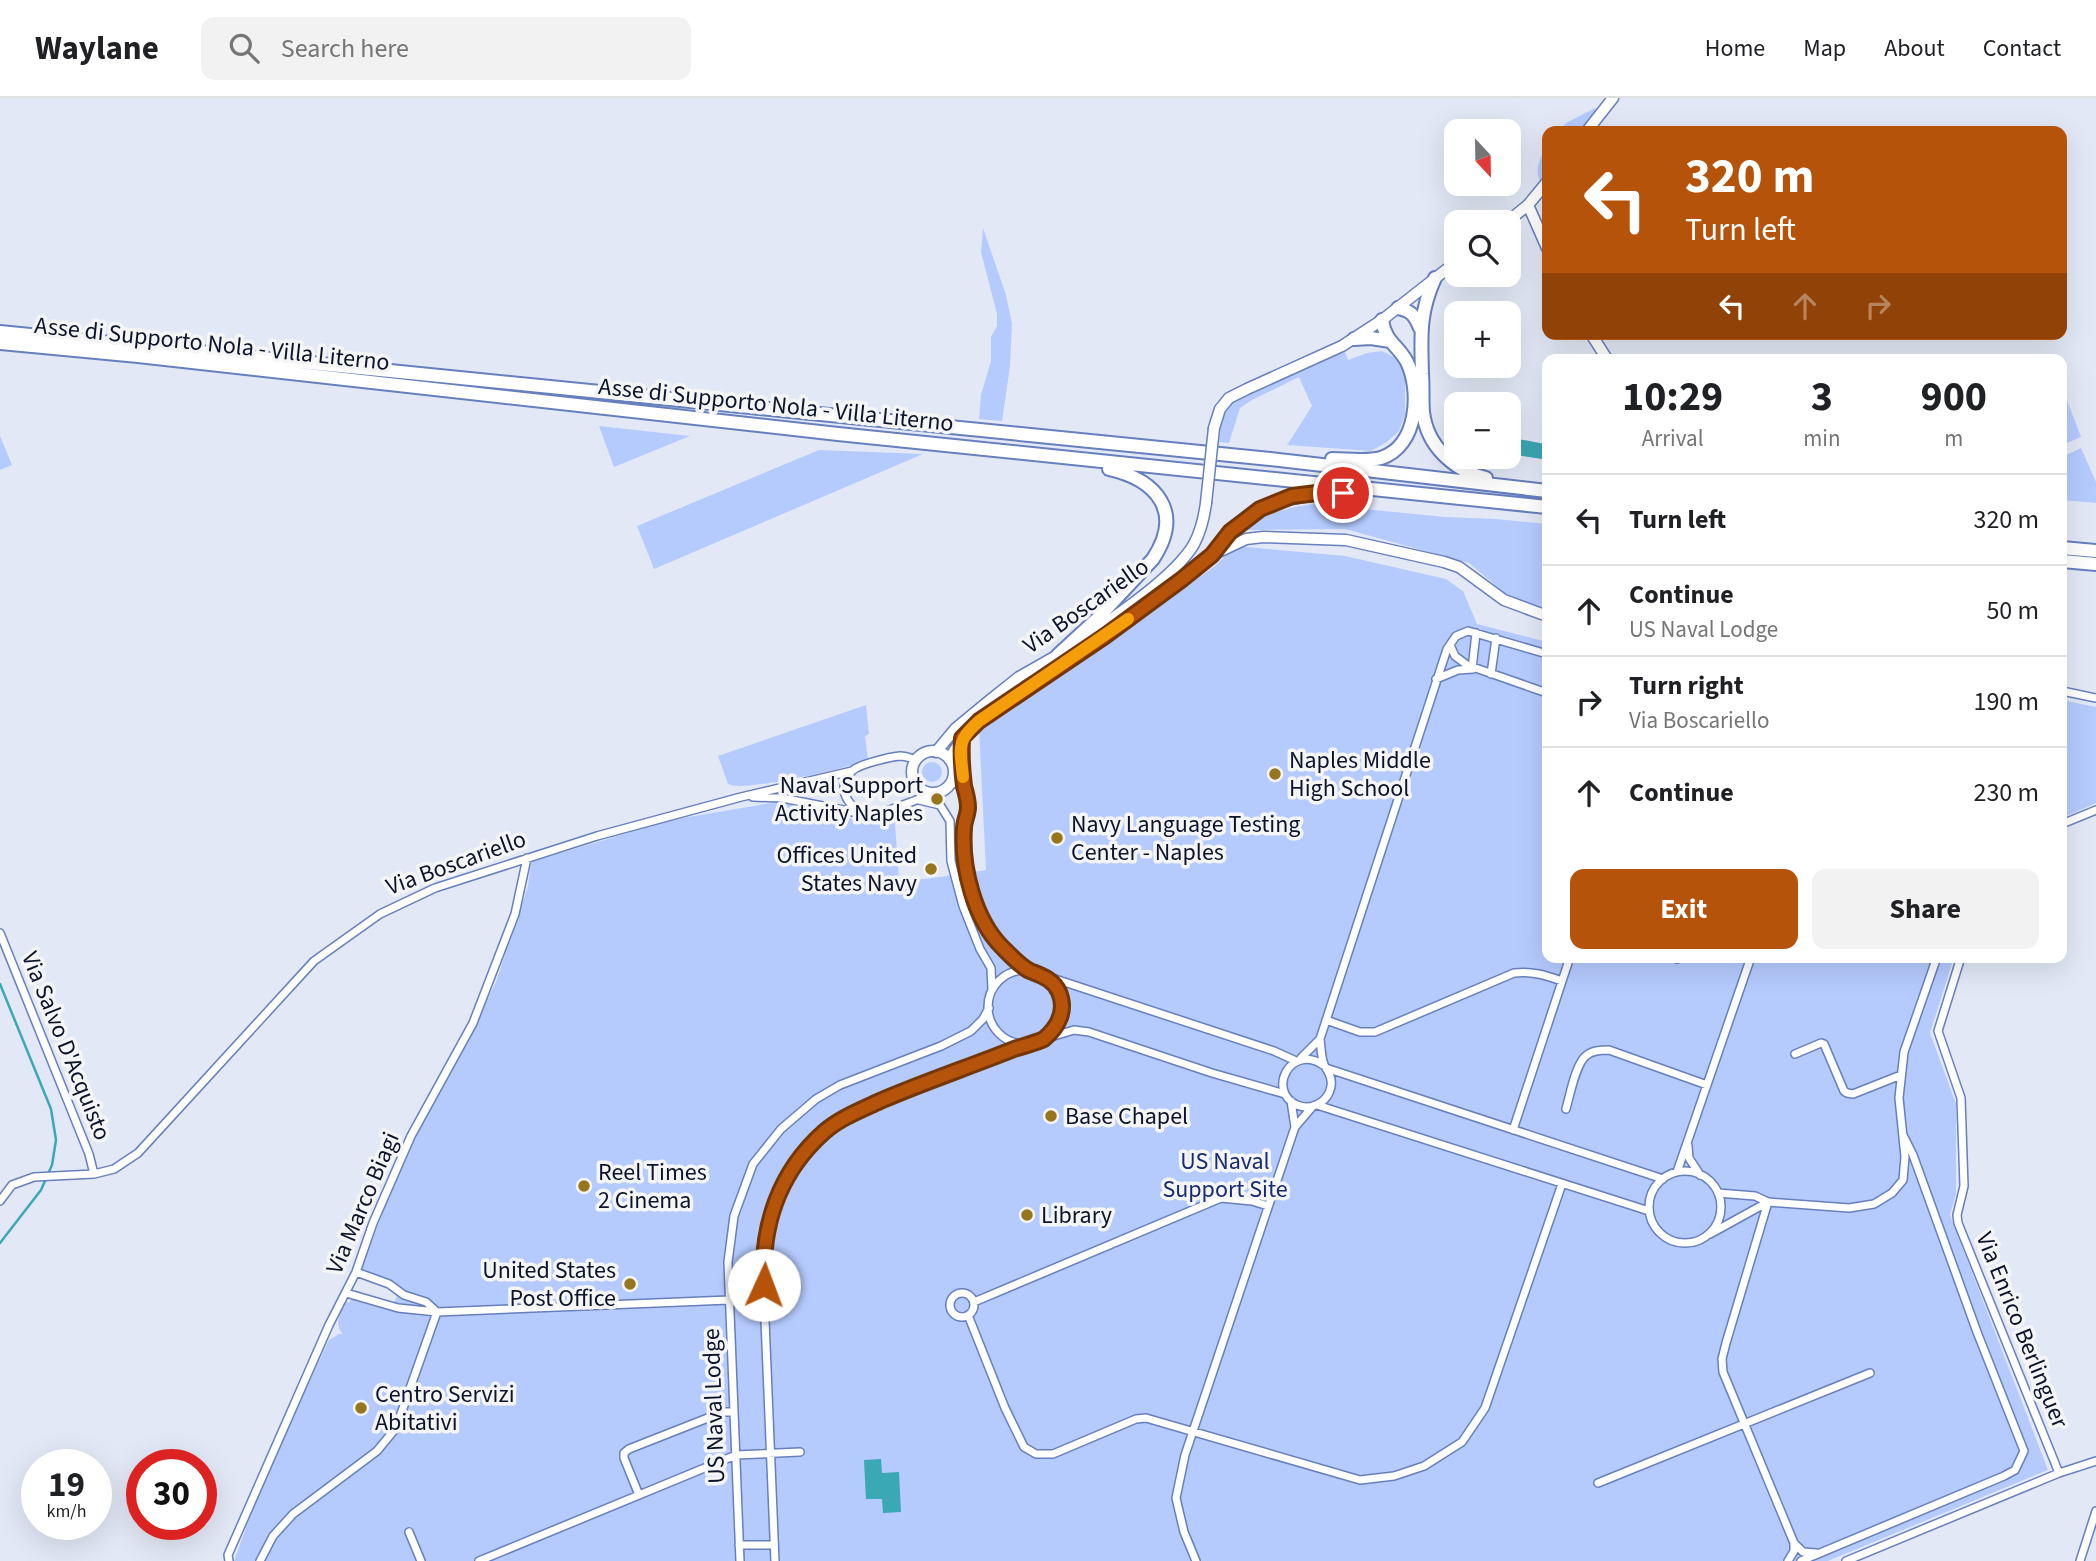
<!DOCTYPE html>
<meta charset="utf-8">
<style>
:root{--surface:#fff;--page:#f2f2f2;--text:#202124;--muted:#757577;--line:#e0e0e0;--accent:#b45309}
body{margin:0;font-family:"Source Sans 3",sans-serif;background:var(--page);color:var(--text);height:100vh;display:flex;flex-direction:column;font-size:26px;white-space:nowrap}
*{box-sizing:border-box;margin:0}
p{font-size:23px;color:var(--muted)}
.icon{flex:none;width:38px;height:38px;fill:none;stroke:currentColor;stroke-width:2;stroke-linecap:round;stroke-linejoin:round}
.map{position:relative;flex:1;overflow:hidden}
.sheet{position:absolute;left:1542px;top:256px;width:525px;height:609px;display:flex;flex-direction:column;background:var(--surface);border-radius:14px;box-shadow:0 7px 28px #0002}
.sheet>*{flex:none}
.hud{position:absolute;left:1542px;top:28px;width:525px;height:214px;border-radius:14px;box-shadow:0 7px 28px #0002;background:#b45309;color:#fff;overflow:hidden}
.needle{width:46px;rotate:158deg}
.fabs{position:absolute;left:1444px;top:21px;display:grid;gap:14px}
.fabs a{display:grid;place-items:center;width:77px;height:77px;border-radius:14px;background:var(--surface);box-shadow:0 7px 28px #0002;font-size:35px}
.speed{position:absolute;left:21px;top:1351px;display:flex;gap:14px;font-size:35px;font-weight:700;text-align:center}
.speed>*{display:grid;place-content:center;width:91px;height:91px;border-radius:50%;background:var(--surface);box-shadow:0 7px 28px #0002;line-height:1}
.speed small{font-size:18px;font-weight:400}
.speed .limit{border:10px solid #d22;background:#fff;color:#111}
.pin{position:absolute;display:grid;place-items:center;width:60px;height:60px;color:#fff;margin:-30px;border:4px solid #fff;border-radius:50%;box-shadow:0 2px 7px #0007}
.me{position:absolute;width:77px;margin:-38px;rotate:2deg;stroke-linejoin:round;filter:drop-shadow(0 0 5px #0008)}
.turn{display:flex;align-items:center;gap:24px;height:147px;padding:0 28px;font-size:32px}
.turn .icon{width:91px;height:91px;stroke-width:2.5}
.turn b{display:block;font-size:49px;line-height:60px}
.lanes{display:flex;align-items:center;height:66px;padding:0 28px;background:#0003;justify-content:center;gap:35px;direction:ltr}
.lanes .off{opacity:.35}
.eta{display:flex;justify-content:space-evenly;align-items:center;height:119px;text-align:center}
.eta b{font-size:42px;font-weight:700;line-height:49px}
.cta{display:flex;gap:14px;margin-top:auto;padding:14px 28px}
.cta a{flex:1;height:80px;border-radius:14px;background:var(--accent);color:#fff;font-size:28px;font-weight:700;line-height:80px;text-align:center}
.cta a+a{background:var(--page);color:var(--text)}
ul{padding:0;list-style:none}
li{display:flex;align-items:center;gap:21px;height:91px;padding:0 28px;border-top:2px solid var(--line)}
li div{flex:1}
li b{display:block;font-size:26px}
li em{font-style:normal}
header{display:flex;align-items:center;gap:42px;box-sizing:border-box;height:98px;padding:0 35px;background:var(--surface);border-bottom:2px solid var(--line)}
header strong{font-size:33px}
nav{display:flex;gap:38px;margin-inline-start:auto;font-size:24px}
.search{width:490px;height:63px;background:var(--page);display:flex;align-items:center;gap:18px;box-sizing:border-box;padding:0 24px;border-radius:14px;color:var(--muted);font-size:26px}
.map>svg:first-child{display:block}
</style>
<header>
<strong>Waylane</strong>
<div class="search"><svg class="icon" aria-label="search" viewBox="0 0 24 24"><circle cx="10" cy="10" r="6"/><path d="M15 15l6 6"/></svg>Search here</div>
<nav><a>Home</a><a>Map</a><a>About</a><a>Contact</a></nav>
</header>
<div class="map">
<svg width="2096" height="1463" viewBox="0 0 2096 1463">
<rect width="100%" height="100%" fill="#e2e8f6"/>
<!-- green -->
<path fill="#b5cbfe" d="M1595,10l2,2 -16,21h-22l7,-8z
M1547,49v29l-2,3 -5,1c-6,-9 1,-25 7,-33z
M983,130l23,67 6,29 -2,42 -8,55 -23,-2 2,-24 10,-34v-24l6,-11v-12l-16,-62z
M1382,253l12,6 11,15v43l-6,16 -12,11 -16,9 -84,-6 25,-39 -13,-29 -47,23 -12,8 -11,35 -10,-1c2,-12 2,-26 11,-37 12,-14 93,-44 115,-53l3,8 19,-7z
M2065,297l16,42 -19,8v-49z
M599,328l91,10 -76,31z
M0,338l12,29 -12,5z
M2081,350l15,34v21l-34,-3v-43z
M819,352l104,4 -269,115 -17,-43z
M1313,406l132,13 51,2 51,5v87l-20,-6 -21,-11 -37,-31 -124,-34 -98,1 -17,9c28,-22 48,-30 83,-35z
M1235,448l110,10 101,23 17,12 14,33 70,18v315h407l-24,76 26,71v90l-6,21 98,255 -220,91h-1594l31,-86 64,-135 10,-6h4c-10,-10 -2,-22 3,-33l3,2 4,-8 40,11 6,-16 -40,-15 27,-71 32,-76 46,-81 32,-65 32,-96 3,-24 140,-42 106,-18 94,21 25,-8 6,7 -7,2 4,56 27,-1 60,-9 -7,-142 61,-44 59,-36 116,-82z
M2062,602l34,7v96l-34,15z
M866,607l3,29 -4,2 3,24c-20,8 -126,33 -140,24l-10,-28z
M922 674a10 10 0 1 1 20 0a10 10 0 1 1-20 0Z"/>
<!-- water -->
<path fill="#3ba8b5" d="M1513,340l32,6 -3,15 -32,-5z
M881,1361l1,14 17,-1 2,40 -18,1 -1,-14h-16l-2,-39z"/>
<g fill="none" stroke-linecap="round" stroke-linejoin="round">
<!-- stream -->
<path stroke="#3ba8b5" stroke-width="2.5" d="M0,886l51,125 5,31 -4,25 -11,25 -41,53"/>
<!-- minor casing -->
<g stroke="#667fbd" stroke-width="10">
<path id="minor" d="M1450,547l5,11 12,9 80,28
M1472,571l4,-36
M1491,576l5,-36
M1436,581l22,-9 15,-1
M2062,593l34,7
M962,644l-1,18 7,51 -4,14 -1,36 17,55 20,29 29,26
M916,662c-5,-2 -11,-4 -16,-4 -10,1 -41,8 -48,15 -20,19 1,46 27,43l56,-21
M952,684l13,6
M753,699l29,1 76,15
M919,702l21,5 10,16 1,40 12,45 17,43 11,19 1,21
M2062,726l34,-14
M0,835l89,221 5,20
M1676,859l1,2
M1961,859l-23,74 23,67 3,88 -7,29 1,8 101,250
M988 909a37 37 0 1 1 74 0a37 37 0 1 1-74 0Z
M1043,877l231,76 22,10
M1326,922l34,12h15l139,-59c18,-2 31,2 48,8
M1044,941l30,-9 15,2 123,41 73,21
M1795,956l26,-11 3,1 20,47 3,2 6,1 48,-19
M1301,960l19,-19
M1323,967c-32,-22 -57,26 -26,40 7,3 14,3 21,-1 10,-5 16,-17 12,-28 -2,-6 -6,-9 -7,-15 -2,-7 -2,-15 -3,-22l127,-390 9,-13 12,-5 79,23
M1326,970l337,111
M1291,1003l4,26
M1317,1007l332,106
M1566,1011c4,-14 10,-47 21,-54 6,-5 15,-5 22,-5l98,35
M1513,1032l57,-173
M1688,1048l1,12 11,17
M1649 1109a36 36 0 1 1 72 0a36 36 0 1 1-72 0Z
M1677,1074l74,-215
M1718,1095l37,3 13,6 81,6 25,-4 18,-11 11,-13 2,-23 -6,-59 5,-46 33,-95
M0,1103l12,-16 22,-8 60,-3 20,-5 24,-16 176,-192 66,-47 55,-26 162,-52 144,-39 111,-26
M1768,1104l-42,141 -4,16 1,13 71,171 9,9 13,1
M1710,1136l58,-32
M356,1174l33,12 15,11 22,7 10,9
M346,1195l52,15 39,4
M950 1207a12 12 0 1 1 24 0a12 12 0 1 1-24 0Z
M974,1204l247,-104 31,3 16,5
M968,1217l37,93 19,39 12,7h17l83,-35 10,-1 214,62 34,-4 30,-10 38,-24 23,-34 77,-224
M1598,1385l272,-110
M639,1397l-15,-37v-5l5,-4 94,-37h11
M409,1434l12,29
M739,1447h35
M229,1463l-1,-6 101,-230 27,-53 17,-49 38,-87 62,-113 42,-109 12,-56
M260,1463l13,-25 20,-22 84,-63 19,-23 41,-116 292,-12 34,-15
M479,1463l257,-106 64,-3
M740,1463l-12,-299 6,-46 19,-52 28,-35 35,-30 24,-14 101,-39 30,-15 12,-12 6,-11
M775,1463l-12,-289c2,-31 7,-61 20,-89 37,-80 168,-109 245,-139
M1196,1463l-12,-29 -8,-34 9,-43 110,-328 18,-21
M1788,1463l6,-10v-8
M1801,1463l203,-85 11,-6 9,-19 -47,-119 -64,-177 -10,-20
M1846,1463l213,-88 37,-12
M2080,1463l16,-50"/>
</g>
<!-- tertiary casing -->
<g stroke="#667fbd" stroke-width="13">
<path id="tertiary" d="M1587,33l26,-33
M1528,107l19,43
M1507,124l21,-17 19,-23
M1591,236l16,25
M1214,330l6,-19 9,-11 18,-9 95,-43 40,-26 74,-58
M1081,542c32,-22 94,-63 113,-96 7,-13 10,-26 12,-41
M912 674a21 21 0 1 1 42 0a21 21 0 1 1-42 0Z
M936,654l20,-24 34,-28 29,-23 44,-25
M949,661l13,-20 17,-18 127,-85 106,-81 34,-16 17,-2 83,3 98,22 15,5 45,33 43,16"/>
</g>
<!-- trunk casing -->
<g stroke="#667fbd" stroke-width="16">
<path id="trunk" d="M1435,180c-16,35 -14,58 -13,96 1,12 0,25 1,38 4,34 31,59 63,66
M1398,210c14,3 17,8 22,20
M0,234l1270,127 277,32
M1354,241l17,-1 19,3
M0,245l138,13 700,78 709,73
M1332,361c15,0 34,3 49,-1 37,-12 40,-67 26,-96 -9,-17 -22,-20 -25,-42
M2062,450l34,3
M1212,457c36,-47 68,-63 128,-62
M2062,463l34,3
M1058,557l38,-35 57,-61c31,-47 4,-79 -44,-90"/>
</g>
<!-- minor -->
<use href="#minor" stroke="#fff" stroke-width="7"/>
<!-- tertiary -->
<use href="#tertiary" stroke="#fff" stroke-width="10"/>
<!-- trunk -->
<use href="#trunk" stroke="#fff" stroke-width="12"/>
<!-- tertiary-bridge casing -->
<g stroke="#667fbd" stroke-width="13" stroke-linecap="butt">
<path id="tertiary-bridge" d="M1206,405l8,-75"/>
</g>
<!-- tertiary-bridge -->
<use href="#tertiary-bridge" stroke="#fff" stroke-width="10"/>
</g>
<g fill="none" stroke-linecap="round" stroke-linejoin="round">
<!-- route casing -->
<g stroke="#753606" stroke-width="18">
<path id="route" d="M764,1187c-3,-59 15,-113 60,-153 16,-14 37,-22 56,-31 44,-19 89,-34 134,-52 10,-3 21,-6 30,-10 14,-12 23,-28 15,-47 -6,-13 -17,-16 -29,-21 -9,-4 -21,-17 -28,-24 -28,-28 -41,-81 -38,-119 0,-7 4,-13 4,-21 0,-7 -2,-14 -4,-21 -2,-16 -3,-31 -2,-48l17,-17 126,-85 76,-56 31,-25 18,-23 30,-23 32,-13 25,-3h26"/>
</g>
<!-- route -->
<use href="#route" stroke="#b45309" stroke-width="12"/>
<!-- slow -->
<path stroke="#f59e0b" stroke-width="12" d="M963,679c-3,-29 -7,-36 16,-56l149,-102"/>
</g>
<!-- markers -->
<g fill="#96751d" stroke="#f5f5f5" stroke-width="2.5">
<circle cx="1275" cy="676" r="7"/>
<circle cx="937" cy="701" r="7"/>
<circle cx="1057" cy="740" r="7"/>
<circle cx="931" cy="771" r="7"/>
<circle cx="1051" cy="1018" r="7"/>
<circle cx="584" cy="1088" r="7"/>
<circle cx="1027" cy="1117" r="7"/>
<circle cx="630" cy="1186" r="7"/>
<circle cx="361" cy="1310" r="7"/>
</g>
<g text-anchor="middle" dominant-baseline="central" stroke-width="7" stroke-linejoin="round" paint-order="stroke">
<!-- street labels -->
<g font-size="24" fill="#0c142c" stroke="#f5f5f5">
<text transform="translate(212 246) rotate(6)">Asse di Supporto Nola - Villa Literno</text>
<text transform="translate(776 307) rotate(6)">Asse di Supporto Nola - Villa Literno</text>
<text transform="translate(1086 508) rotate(-35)">Via Boscariello</text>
<text transform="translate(456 765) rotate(-20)">Via Boscariello</text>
<text transform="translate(66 948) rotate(68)">Via Salvo D'Acquisto</text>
<text transform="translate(363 1105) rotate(-67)">Via Marco Biagi</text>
<text transform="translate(2022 1232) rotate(68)">Via Enrico Berlinguer</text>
<text transform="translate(714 1308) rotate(-92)">US Naval Lodge</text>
</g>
<!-- poi labels -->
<g font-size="24" fill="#0c142c" stroke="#f5f5f5" text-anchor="start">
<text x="1289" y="662">Naples Middle<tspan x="1289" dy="28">High School</tspan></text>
<text x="923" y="687" text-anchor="end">Naval Support<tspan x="923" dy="28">Activity Naples</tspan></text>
<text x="1071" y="726">Navy Language Testing<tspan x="1071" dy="28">Center - Naples</tspan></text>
<text x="917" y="757" text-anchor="end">Offices United<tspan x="917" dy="28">States Navy</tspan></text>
<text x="1065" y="1018">Base Chapel</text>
<text x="598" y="1074">Reel Times<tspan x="598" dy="28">2 Cinema</tspan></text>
<text x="1041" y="1117">Library</text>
<text x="616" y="1172" text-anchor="end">United States<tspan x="616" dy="28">Post Office</tspan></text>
<text x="375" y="1296">Centro Servizi<tspan x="375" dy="28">Abitativi</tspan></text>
</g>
<!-- park labels -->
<g font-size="24" fill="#162b74" stroke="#f5f5f5">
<text x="1225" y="1063">US Naval<tspan x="1225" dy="28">Support Site</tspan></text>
</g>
</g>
</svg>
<div class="fabs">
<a><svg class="needle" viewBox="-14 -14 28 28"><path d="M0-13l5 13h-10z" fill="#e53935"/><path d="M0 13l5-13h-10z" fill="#757577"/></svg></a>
<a><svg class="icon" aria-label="search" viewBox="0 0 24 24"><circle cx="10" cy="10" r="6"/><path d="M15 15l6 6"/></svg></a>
<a>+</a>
<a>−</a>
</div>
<div class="speed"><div>19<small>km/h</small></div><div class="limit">30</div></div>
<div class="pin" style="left:1343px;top:395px;background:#d93025"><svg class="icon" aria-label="arrive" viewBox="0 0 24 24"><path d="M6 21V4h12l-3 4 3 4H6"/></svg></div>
<svg class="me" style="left:764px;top:1187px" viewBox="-20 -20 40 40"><circle r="19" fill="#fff"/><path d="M0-13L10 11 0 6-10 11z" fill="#b45309"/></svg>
<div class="hud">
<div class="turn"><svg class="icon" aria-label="left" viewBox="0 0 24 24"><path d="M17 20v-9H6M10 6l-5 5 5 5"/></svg><div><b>320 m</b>Turn left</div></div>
<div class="lanes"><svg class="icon" aria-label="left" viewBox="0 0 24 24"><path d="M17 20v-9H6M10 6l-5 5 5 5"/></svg><svg class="icon off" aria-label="ahead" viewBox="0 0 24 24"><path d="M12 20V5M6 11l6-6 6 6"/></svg><svg class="icon off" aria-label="right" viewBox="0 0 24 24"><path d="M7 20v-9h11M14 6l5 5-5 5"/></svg></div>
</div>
<section class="sheet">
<div class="eta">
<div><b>10:29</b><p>Arrival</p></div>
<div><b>3</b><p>min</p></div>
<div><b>900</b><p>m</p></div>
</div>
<ul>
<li><svg class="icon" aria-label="left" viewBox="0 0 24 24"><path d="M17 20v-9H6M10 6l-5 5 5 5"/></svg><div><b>Turn left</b></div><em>320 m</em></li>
<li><svg class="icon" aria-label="ahead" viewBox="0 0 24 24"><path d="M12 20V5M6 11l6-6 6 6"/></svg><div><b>Continue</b><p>US Naval Lodge</p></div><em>50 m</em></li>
<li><svg class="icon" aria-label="right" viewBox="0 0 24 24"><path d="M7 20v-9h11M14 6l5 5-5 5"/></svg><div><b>Turn right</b><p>Via Boscariello</p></div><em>190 m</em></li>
<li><svg class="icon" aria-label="ahead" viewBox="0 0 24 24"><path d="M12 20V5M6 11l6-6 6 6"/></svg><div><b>Continue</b></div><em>230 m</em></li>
</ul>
<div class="cta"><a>Exit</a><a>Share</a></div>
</section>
</div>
